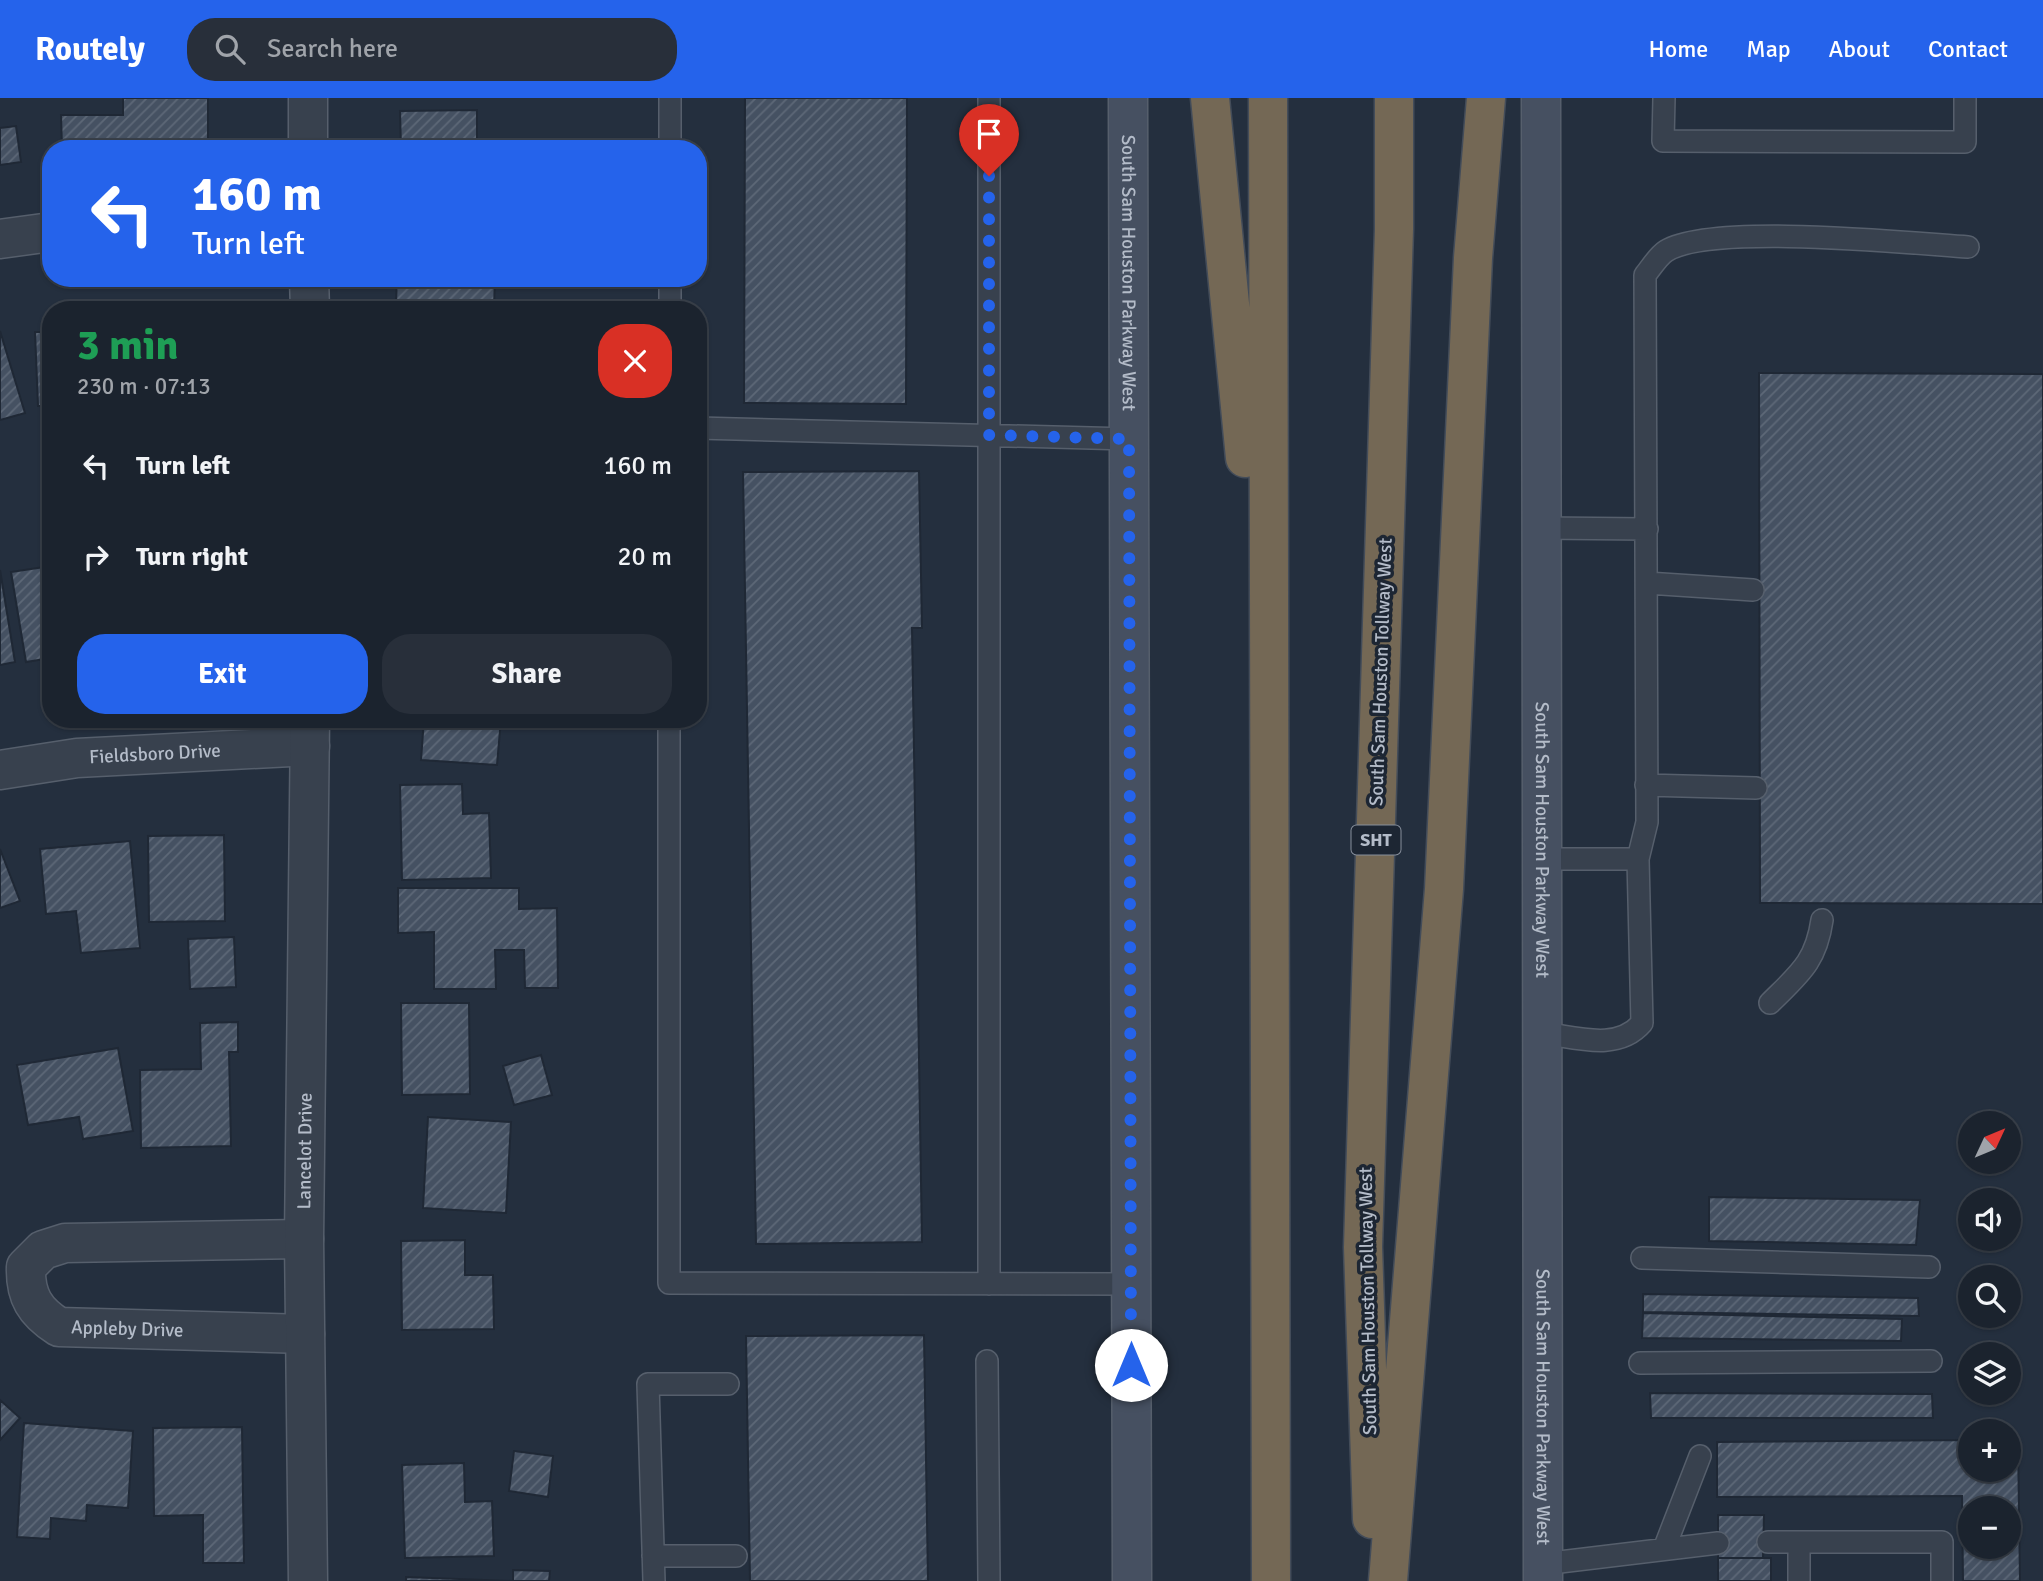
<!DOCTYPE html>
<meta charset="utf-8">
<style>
:root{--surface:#1b232e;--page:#282f3a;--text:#f1f3f6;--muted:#a0a4aa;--line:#39404a;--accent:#2563eb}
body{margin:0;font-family:Signika,sans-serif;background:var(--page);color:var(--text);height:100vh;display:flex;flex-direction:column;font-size:26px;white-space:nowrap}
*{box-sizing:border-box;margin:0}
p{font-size:23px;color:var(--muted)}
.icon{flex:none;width:38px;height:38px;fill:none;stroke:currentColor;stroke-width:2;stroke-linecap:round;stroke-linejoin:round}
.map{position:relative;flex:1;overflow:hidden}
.panel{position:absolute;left:42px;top:203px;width:665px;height:427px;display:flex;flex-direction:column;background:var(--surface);border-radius:28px;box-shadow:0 2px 5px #0004,0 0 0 2px var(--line)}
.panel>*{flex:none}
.banner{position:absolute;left:42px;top:42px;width:665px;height:147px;border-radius:28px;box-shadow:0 2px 5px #0004,0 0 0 2px var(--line);background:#2563eb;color:#fff;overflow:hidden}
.needle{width:46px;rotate:46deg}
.fabs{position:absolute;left:1958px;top:1013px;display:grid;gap:14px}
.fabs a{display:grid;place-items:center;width:63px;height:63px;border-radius:50%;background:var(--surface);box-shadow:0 2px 5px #0004,0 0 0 2px var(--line);font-size:35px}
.pin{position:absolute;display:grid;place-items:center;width:60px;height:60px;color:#fff;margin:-72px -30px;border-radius:50% 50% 50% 0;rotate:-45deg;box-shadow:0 0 7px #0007}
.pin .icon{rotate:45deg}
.me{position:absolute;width:77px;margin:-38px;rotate:0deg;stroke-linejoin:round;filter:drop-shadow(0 0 5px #0008)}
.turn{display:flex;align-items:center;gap:24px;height:147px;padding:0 35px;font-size:32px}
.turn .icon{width:91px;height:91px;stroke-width:2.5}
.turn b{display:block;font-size:49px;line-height:60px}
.round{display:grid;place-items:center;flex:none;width:74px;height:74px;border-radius:28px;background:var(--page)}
.headline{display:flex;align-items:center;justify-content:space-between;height:119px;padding:0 35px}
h1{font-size:42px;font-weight:700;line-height:52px;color:#1e9e55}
.action{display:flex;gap:14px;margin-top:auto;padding:14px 35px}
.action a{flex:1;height:80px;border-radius:28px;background:var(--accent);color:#fff;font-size:28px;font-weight:700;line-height:80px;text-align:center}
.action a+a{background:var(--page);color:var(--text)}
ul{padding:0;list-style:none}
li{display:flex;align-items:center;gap:21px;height:91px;padding:0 35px}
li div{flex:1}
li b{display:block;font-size:26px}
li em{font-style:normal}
header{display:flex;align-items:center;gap:42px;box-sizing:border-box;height:98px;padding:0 35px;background:var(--accent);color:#fff}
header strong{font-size:33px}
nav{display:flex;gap:38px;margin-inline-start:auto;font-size:24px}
.search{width:490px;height:63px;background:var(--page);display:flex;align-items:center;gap:18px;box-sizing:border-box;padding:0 24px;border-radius:28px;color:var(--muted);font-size:26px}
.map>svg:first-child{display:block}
</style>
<header>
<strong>Routely</strong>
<div class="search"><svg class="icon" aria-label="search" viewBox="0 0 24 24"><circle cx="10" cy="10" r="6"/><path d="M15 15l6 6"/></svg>Search here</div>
<nav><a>Home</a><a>Map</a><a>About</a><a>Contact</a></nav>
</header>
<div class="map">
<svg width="2043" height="1483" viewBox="0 0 2043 1483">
<defs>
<pattern id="building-hatch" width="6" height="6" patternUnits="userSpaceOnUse" patternTransform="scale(1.75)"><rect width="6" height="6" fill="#455162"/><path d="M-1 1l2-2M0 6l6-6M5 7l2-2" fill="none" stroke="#5d6877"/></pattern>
</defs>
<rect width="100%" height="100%" fill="#242f3e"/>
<!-- building -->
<path fill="url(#building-hatch)" stroke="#1f2835" stroke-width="2" fill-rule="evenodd" d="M123,0h85v51h-146l-1,-34h62z
M745,0h162l-1,306 -162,-1z
M477,12v30l10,-1v10h-86l-1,-38z
M16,28l5,36 -21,3v-37z
M397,180h98l-1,29 -98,-5z
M0,233l25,82 -25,7z
M35,234h16v74h-13z
M1759,275l284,1v530l-283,-1z
M919,373l3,157h-10l10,614 -166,2 -13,-772z
M51,468v92l-25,4 -15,-90z
M0,472l15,92 -15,3z
M424,621h77l-4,46 -76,-5z
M462,686l1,30 26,-1 2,65 -89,2 -2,-95z
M224,737l1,86 -76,1 -1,-86z
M130,743l10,107 -59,5 -5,-42 -30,3 -6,-65z
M0,751l20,52 -20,7z
M398,790h121v21l38,-1 1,80h-33l-1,-38h-29l1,39h-62v-57l-36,1z
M234,839l2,50 -46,2 -2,-50z
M401,905h68l1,91 -68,1z
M238,924v30h-9l2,94 -90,2 -1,-78 61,-1 -1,-46z
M118,950l15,83 -50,8 -4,-22 -51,8 -11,-60z
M541,957l11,40 -38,10 -11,-39z
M428,1019l83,5 -5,91 -83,-5z
M1709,1099l211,3 -4,45 -207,-4z
M465,1142v35h28l1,54 -92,1 -1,-89z
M1643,1196l275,4 1,18 -276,-4z
M1643,1215l259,6 -1,22 -259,-3z
M924,1237l4,246h-178l-4,-245z
M1650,1295l282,1 1,24h-282z
M0,1302l20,18 -20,22z
M24,1325l109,8 -5,77 -41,-3 -1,16 -35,-3 -1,21 -33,-2z
M242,1329l2,136h-41v-48l-49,1 -1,-88z
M1970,1342v30h39v-30h9l2,141h-57l-1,-85 -245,1v-55zM1970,1410h39v39h-39z
M514,1353l39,5 -5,41 -39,-6z
M464,1365l1,39 27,-1 2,55 -89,2 -3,-93z
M1718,1417h46l-1,43h-45z
M1718,1460h53v23h-53z
M513,1472l37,1 -1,10h-143v-4l107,4z"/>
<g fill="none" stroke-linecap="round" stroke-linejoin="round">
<!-- service casing -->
<g stroke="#565f6c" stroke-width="24">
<path id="service" d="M1664,0l-1,43 302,1v-44
M670,51v-51
M670,212v-32
M698,330l431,11
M1542,430l105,1
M1647,485l106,7
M669,621v564l462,1
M1646,687l110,3
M1542,761h96l9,-37 -2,-547c6,-7 13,-19 21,-24 46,-28 242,-8 302,-4
M1770,905c29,-29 46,-41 52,-83
M1542,935c34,4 75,19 100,-10l-4,-164
M1642,1160l287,9
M989,1186v-1186
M987,1263l2,220
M1640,1265l291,-2
M1768,1444h174v39
M1664,1451l36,-93
M653,1458h83
M1543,1466l175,-21
M654,1483l-6,-197h80
M1799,1483v-39"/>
</g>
<!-- minor casing -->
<g stroke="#565f6c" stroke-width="41">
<g id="minor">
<path d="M308,0v51"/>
<path d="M0,141l51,-7"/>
<path d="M309,180l1,32"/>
<path id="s1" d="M0,672l77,-12 233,-12"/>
<path id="s2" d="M304,1141l-239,4 -22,7 -17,17c-1,29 9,45 33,60l246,7"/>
<path id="s3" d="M308,1483l-4,-342 6,-520"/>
</g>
</g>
<!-- secondary casing -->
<g stroke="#565f6c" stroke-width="41">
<g id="secondary">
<path id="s4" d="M1128,0l4,1483"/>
<path id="s5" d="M1541,0l2,1483"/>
</g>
</g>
<!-- motorway casing -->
<g stroke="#434c59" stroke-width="41">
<path id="motorway" d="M1210,0l35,360
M1268,0l3,1483
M1372,1421l-9,-272 31,-1018v-131
M1388,1483l56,-692 29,-631 13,-160"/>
</g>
<!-- service -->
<use href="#service" stroke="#38414e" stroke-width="21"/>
<!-- minor -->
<use href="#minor" stroke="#38414e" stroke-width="38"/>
<!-- secondary -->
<use href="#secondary" stroke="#465061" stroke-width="38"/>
<!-- motorway -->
<use href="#motorway" stroke="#746855" stroke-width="38"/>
</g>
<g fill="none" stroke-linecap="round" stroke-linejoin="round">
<!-- route -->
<path stroke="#2563eb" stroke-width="12" stroke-dasharray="0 21.6" d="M989,78v259l140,4 2,926"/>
</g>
<g text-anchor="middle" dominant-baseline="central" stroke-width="7" stroke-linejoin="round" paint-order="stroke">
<!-- shield labels -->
<rect fill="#1d2633" stroke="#878f9c" stroke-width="2" x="1351.5" y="727.5" width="49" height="29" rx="5"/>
<g font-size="18" font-weight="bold" fill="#b4bcc9">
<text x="1376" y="742">SHT</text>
</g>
<!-- street labels -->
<g font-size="19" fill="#b4bcc9" stroke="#1d2633">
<text stroke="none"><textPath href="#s4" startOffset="175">South Sam Houston Parkway West</textPath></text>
<text transform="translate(1381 574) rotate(-88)">South Sam Houston Tollway West</text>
<text stroke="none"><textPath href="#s1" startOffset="156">Fieldsboro Drive</textPath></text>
<text stroke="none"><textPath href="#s5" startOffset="742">South Sam Houston Parkway West</textPath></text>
<text stroke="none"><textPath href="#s3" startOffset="430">Lancelot Drive</textPath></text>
<text transform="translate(1368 1203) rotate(-91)">South Sam Houston Tollway West</text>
<text stroke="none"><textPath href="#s2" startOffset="427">Appleby Drive</textPath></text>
<text stroke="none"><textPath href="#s5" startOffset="1309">South Sam Houston Parkway West</textPath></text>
</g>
</g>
</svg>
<div class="fabs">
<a><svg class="needle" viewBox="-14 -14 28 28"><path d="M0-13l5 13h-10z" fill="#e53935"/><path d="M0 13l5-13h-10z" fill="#a0a4aa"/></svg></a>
<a><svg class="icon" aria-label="sound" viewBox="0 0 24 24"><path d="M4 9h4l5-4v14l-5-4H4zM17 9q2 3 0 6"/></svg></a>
<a><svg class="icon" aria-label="search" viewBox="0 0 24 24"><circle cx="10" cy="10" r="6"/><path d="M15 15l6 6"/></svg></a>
<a><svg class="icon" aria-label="layers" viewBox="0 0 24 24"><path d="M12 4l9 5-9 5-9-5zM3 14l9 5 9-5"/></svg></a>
<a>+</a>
<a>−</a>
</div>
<div class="pin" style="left:989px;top:78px;background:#d93025"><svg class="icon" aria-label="arrive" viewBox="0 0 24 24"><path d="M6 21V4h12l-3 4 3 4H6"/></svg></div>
<svg class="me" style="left:1131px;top:1267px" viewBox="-20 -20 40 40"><circle r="19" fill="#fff"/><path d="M0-13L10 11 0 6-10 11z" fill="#2563eb"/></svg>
<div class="banner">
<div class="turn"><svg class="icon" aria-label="left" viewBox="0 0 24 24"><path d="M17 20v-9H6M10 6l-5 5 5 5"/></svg><div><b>160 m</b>Turn left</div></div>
</div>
<section class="panel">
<div class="headline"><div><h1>3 min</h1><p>230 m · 07:13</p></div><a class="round" style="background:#d93025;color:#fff"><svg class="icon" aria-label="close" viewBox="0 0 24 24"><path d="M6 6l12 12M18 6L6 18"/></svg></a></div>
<ul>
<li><svg class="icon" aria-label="left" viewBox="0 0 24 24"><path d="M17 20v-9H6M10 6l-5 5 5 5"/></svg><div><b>Turn left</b></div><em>160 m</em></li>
<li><svg class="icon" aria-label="right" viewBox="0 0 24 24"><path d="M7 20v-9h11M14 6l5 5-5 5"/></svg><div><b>Turn right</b></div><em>20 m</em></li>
</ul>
<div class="action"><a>Exit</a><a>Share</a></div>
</section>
</div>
